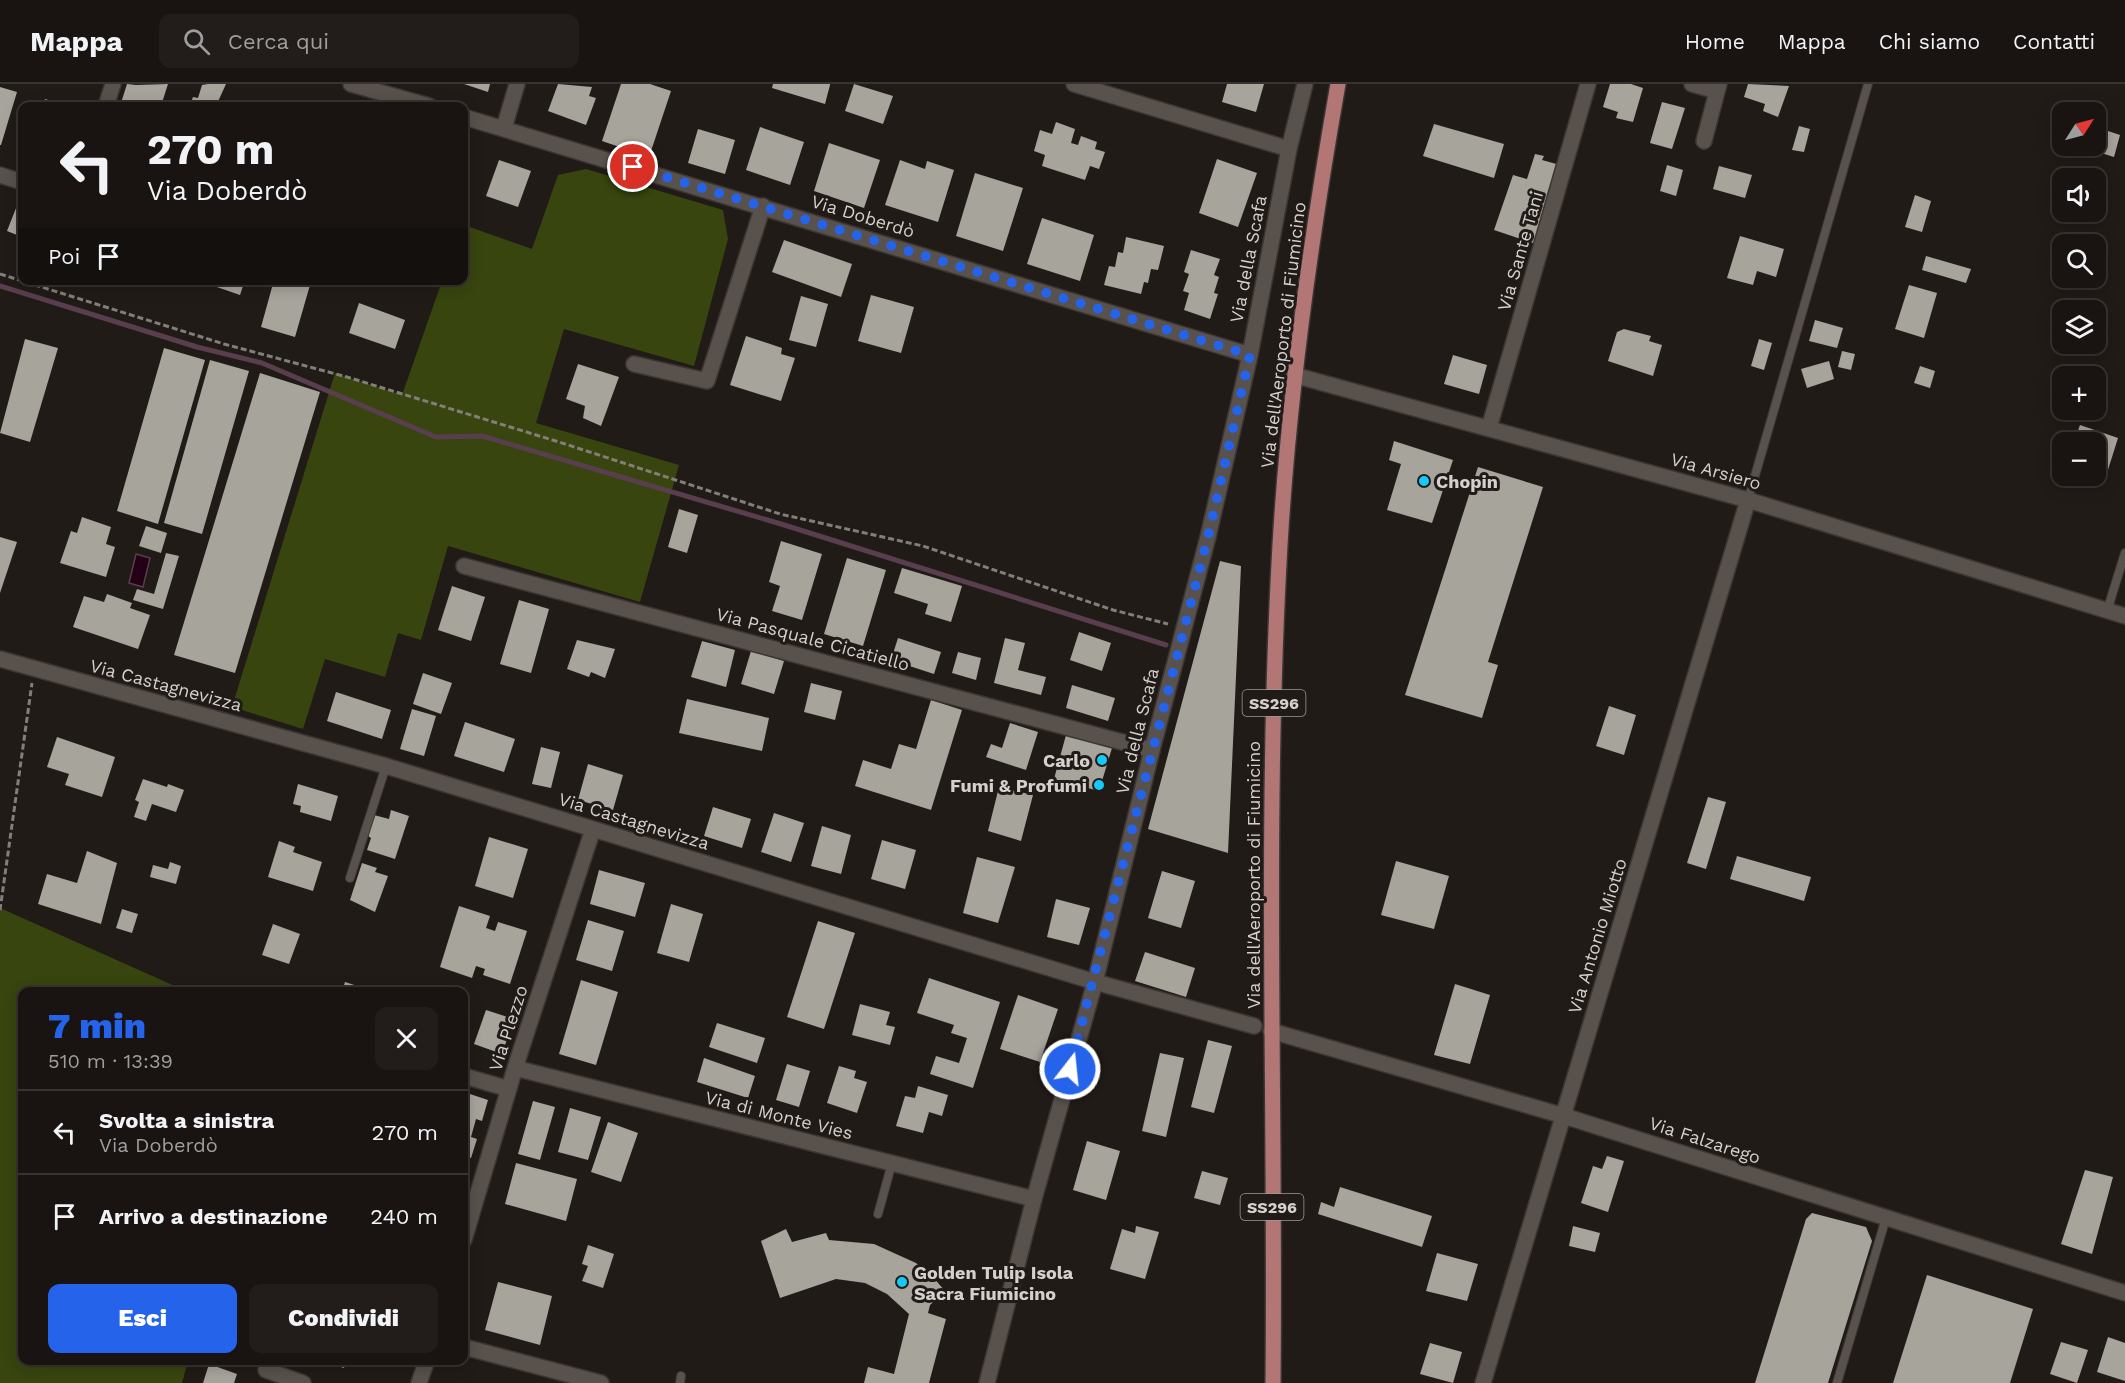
<!DOCTYPE html>
<html lang="it">
<meta charset="utf-8">
<style>
:root{--surface:#191411;--page:#221d1a;--text:#f1f3f6;--muted:#9f9e9f;--line:#373331;--accent:#2563eb}
body{margin:0;font-family:"Work Sans",sans-serif;background:var(--page);color:var(--text);height:100vh;display:flex;flex-direction:column;font-size:22px;white-space:nowrap}
*{box-sizing:border-box;margin:0}
p{font-size:20px;color:var(--muted)}
.icon{flex:none;width:33px;height:33px;fill:none;stroke:currentColor;stroke-width:2;stroke-linecap:round;stroke-linejoin:round}
.map{position:relative;flex:1;overflow:hidden}
.side{position:absolute;left:18px;top:903px;width:450px;height:378px;display:flex;flex-direction:column;background:var(--surface);border-radius:12px;box-shadow:0 3px 15px #0003,0 0 0 2px var(--line)}
.side>*{flex:none}
.guide{position:absolute;left:18px;top:18px;width:450px;height:183px;border-radius:12px;box-shadow:0 3px 15px #0003,0 0 0 2px var(--line);background:#191411;color:var(--text);overflow:hidden}
.needle{width:39px;rotate:54deg}
.buttons{position:absolute;left:2052px;top:18px;display:grid;gap:12px}
.buttons a{display:grid;place-items:center;width:54px;height:54px;border-radius:12px;background:var(--surface);box-shadow:0 3px 15px #0003,0 0 0 2px var(--line);font-size:30px}
.pin{position:absolute;display:grid;place-items:center;width:51px;height:51px;color:#fff;margin:-26px;border:3px solid #fff;border-radius:50%;box-shadow:0 2px 6px #0007}
.me{position:absolute;width:66px;margin:-33px;rotate:16deg;stroke-linejoin:round;filter:drop-shadow(0 0 4px #0008)}
.turn{display:flex;align-items:center;gap:21px;height:126px;padding:0 30px;font-size:27px}
.turn .icon{width:78px;height:78px;stroke-width:2.5}
.turn b{display:block;font-size:42px;line-height:51px}
.then{display:flex;align-items:center;height:57px;padding:0 30px;background:#0003;gap:12px;font-size:22px}
.round{display:grid;place-items:center;flex:none;width:63px;height:63px;border-radius:12px;background:var(--page)}
.head{display:flex;align-items:center;justify-content:space-between;height:102px;padding:0 30px}
h1{font-size:36px;font-weight:800;line-height:45px;color:var(--accent)}
.button{display:flex;gap:12px;margin-top:auto;padding:12px 30px}
.button a{flex:1;height:69px;border-radius:12px;background:var(--accent);color:#fff;font-size:24px;font-weight:800;line-height:69px;text-align:center}
.button a+a{background:var(--page);color:var(--text)}
ul{padding:0;list-style:none}
li{display:flex;align-items:center;gap:18px;height:84px;padding:0 30px;border-top:2px solid var(--line)}
li div{flex:1}
li b{display:block;font-size:22px}
li em{font-style:normal}
header{display:flex;align-items:center;gap:36px;box-sizing:border-box;height:84px;padding:0 30px;background:var(--surface);border-bottom:2px solid var(--line)}
header strong{font-size:28px}
nav{display:flex;gap:33px;margin-inline-start:auto;font-size:21px}
.search{width:420px;height:54px;background:var(--page);display:flex;align-items:center;gap:15px;box-sizing:border-box;padding:0 21px;border-radius:12px;color:var(--muted);font-size:22px}
.map>svg:first-child{display:block}
</style>
<header>
<strong>Mappa</strong>
<div class="search"><svg class="icon" aria-label="search" viewBox="0 0 24 24"><circle cx="10" cy="10" r="6"/><path d="M15 15l6 6"/></svg>Cerca qui</div>
<nav><a>Home</a><a>Mappa</a><a>Chi siamo</a><a>Contatti</a></nav>
</header>
<div class="map">
<svg width="2125" height="1299" viewBox="0 0 2125 1299">
<rect width="100%" height="100%" fill="#211b17"/>
<!-- green -->
<path fill="#38450f" d="M586,85l137,41 5,29 -34,127 -130,-37 -28,94 143,42 -39,137 -192,-56 -27,94 -23,-7 -13,44 -60,-18 -22,70 -71,-22 103,-334 67,22 40,-114 22,-1v-55l68,24 26,-74z
M0,824l186,83 -164,1v368l166,1 -6,22h-182z"/>
<!-- water -->
<path fill="#240016" stroke="#593e4d" stroke-width="1.5" d="M136,470l14,4 -7,29 -14,-4z"/>
<g fill="none" stroke-linecap="round" stroke-linejoin="round">
<!-- stream -->
<path stroke="#593e4d" stroke-width="5" d="M0,202l197,61 65,16 174,74 46,-1 299,88 385,121"/>
</g>
<!-- building -->
<path fill="#a7a49c" d="M127,0l9,1 32,-1 -7,22h-41z
M208,0h18l-10,22h-26l3,-9 5,1 4,-13z
M464,0h26l-2,8z
M558,0l34,3 -3,9 7,2 -10,27 -38,-14z
M621,0h29l21,7 -22,66 -47,-16z
M773,0h57v1l-5,19 -53,-16z
M854,0l39,12 -10,28 -38,-13z
M1227,0h37l-8,28 -34,-10z
M1610,0h21l12,4 -10,34 -17,-4 2,-6 -15,-5z
M1748,0l41,2 -11,31 -15,-6 2,-7 -21,-7z
M0,3l17,5 -16,53h-1z
M45,15l22,7h-24z
M1662,18l23,6 -13,41 -22,-6z
M1056,38l19,7 -4,14 7,2 3,-9 16,6 -2,7 10,3 -6,17 -9,-3 -5,14 -43,-14 3,-11 -11,-4 6,-21 12,4z
M1434,40l70,20 -10,34 -71,-22z
M1799,42l11,3 -6,23 -12,-2z
M760,43l44,15 -14,43 -44,-15z
M2096,43l24,8 -6,22 -32,-10 14,-1z
M698,45l37,11 -10,34 -37,-11z
M829,59l51,17 -16,48 -50,-17z
M1535,70l9,2 -2,4 18,5 -24,79 -42,-14 19,-55 14,4z
M1217,75l40,14 -19,54 -39,-14z
M499,76l32,11 -13,36 -32,-11z
M900,76l25,9 2,-8 27,9 -16,52 -53,-17z
M1667,81l16,5 -7,26 -16,-5z
M1719,82l33,9 -7,23 -32,-9z
M975,89l48,15 -20,63 -47,-15z
M1915,111l16,6 -9,31 -17,-5z
M20,114l2,1v38l-15,-6z
M1042,134l52,17 -14,46 -53,-17z
M1740,152l44,13 -8,28 -19,-6 -4,14 -26,-7z
M1126,153l38,9 -6,24 -7,-1 -3,14 -4,-1 -3,12 -37,-9 5,-19 6,1 3,-15 5,1z
M784,156l68,24 -11,33 -69,-25z
M1191,166l29,9 -6,16 5,2 -5,16 4,1 -8,25 -26,-9 5,-17 -6,-2 6,-17 -5,-2z
M1926,172l45,13 -5,14 -44,-13z
M216,196h29l-5,15 -26,-9z
M274,196h20l16,5 -15,52 -34,-10z
M1909,201l28,8 -13,45 -29,-9z
M871,211l43,12 -13,46 -43,-12z
M801,212l27,8 -12,43 -27,-7z
M359,219l46,17 -10,29 -46,-16z
M1815,236l28,8 -6,20 -28,-7z
M1624,245l27,7 -2,5 13,4 -9,31 -45,-15 9,-29z
M746,252l36,12 -1,6 14,4 -14,43 -51,-16z
M25,255l33,9 -28,94 -30,-9z
M1759,255l13,4 -8,27 -13,-4z
M164,264l41,12 -47,164 -41,-13z
M1842,267l13,3 -4,16 -13,-3z
M1453,271l34,10 -8,29 -35,-10z
M210,276l39,11 -47,163 -38,-11z
M1829,277l5,18 -27,9 -6,-19z
M578,280l41,13 -18,49 -18,-8 2,-12 -19,-7z
M1920,282l15,5 -5,17 -16,-5z
M260,289l60,19 -85,281 -61,-18z
M2080,341l38,13 -11,35 -11,-4v-27h-22z
M1394,357l59,19 -21,63 -45,-13 14,-46 -12,-4z
M1478,383l65,20 -55,175 10,3 -16,53 -77,-23z
M679,425l19,6 -11,38 -19,-6z
M82,433l29,10 -5,17 9,3 -9,30 -46,-14 11,-32 6,2z
M146,442l21,7 -6,20 -22,-7z
M0,453l17,5 -17,51z
M781,457l41,13 -20,66 -30,-9 8,-25 -11,-4z
M166,469l13,3 -16,53 -30,-9 4,-11 17,5z
M847,474l39,12 -23,76 -39,-12z
M1220,477l21,5 -13,287 -80,-24z
M902,484l60,18 -11,36 -26,-8 3,-10 -34,-11z
M452,502l33,11 -14,44 -33,-11z
M107,510l25,9 -2,5 20,7 -12,34 -65,-22 11,-31 20,6z
M519,516l30,9 -18,64 -31,-9z
M1079,548l32,11 -9,28 -32,-11z
M898,554l43,14 -7,22 -43,-14z
M1005,554l20,5 -7,27 28,7 -5,18 -47,-12z
M577,556l38,9 -10,29 -14,-6 -2,5 -22,-8z
M702,557l33,9 -9,37 -35,-10z
M751,567l33,10 -10,33 -33,-10z
M958,568l23,6 -5,22 -24,-7z
M423,589l29,10 -11,31 -28,-10z
M811,599l31,8 -7,29 -31,-8z
M1072,601l43,13 -7,23 -42,-13z
M336,608l55,18 -9,29 -55,-18z
M687,615l82,19 -7,33 -83,-18z
M931,616l31,10 -31,100 -76,-24 8,-26 28,9 8,-25 17,5z
M1609,622l27,9 -12,40 -28,-9z
M412,625l24,7 -12,40 -24,-7z
M465,638l50,17 -11,33 -50,-16z
M1010,639l28,9 -12,38 -40,-13 5,-13 11,4z
M1066,651l46,13 -13,43 -45,-12z
M57,653l58,20 -13,40 -37,-12 4,-11 -22,-7z
M541,663l19,5 -9,36 -19,-4z
M588,680l35,11 -10,35 -35,-10z
M143,695l24,8 1,-3 16,6 -8,22 -24,-8 -6,17 -12,-4 5,-15 -4,-2z
M298,700l40,12 -7,25 -31,-9 1,-6 -8,-2z
M999,703l34,8 -12,46 -33,-10z
M1708,713l18,5 -20,67 -19,-6z
M713,723l38,12 -9,29 -38,-12z
M391,726l18,6 -14,43 -28,-9 4,-12 -3,-2 6,-21 15,4z
M774,729l30,10 -13,39 -30,-10z
M822,742l29,9 -10,39 -30,-8z
M489,753l39,12 -15,49 -38,-12z
M882,756l34,10 -11,39 -34,-10z
M279,757l16,6 -2,5 29,10 -9,29 -45,-14z
M87,767l30,12 -16,61 -63,-20 9,-30 30,9z
M1737,772l74,21 -7,24 -74,-22z
M977,773l38,10 -17,56 -35,-10z
M1396,777l53,15 -15,53 -53,-14z
M170,778l11,4 -5,18 -26,-7 3,-12 15,4z
M362,779l15,5 -2,4 13,4 -13,36 -25,-12z
M599,786l46,13 -10,34 -45,-13z
M1162,787l33,10 -14,47 -33,-10z
M1056,815l34,9 -11,37 -32,-8z
M671,820l32,10 -14,48 -32,-9z
M459,822l31,10 -4,12 9,3 3,-9 29,9 -17,53 -27,-9 2,-6 -9,-3 -4,12 -32,-11z
M122,825l16,5 -6,19 -16,-5z
M588,836l36,11 -12,40 -36,-11z
M818,837l37,12 -31,96 -37,-12z
M273,840l27,10 -11,30 -27,-9z
M1145,868l50,16 -9,29 -51,-16z
M929,894l71,24 -27,86 -43,-14 6,-18 23,7 8,-25 -16,-5 3,-8 -37,-12z
M581,896l37,12 -22,73 -37,-11z
M345,898l28,9v1h-31z
M1455,900l35,11 -20,69 -36,-9z
M1018,911l40,14 -18,53 -40,-13z
M860,920l30,8 -4,13 9,2 -5,18 -38,-10z
M486,926l28,9 -12,35 -28,-10z
M717,939l48,15 -8,25 -48,-16z
M1208,956l24,6 -18,67 -23,-6z
M1160,969l24,5 -18,79 -24,-6z
M704,974l51,18 -7,22 -51,-16z
M787,980l23,7 -11,36 -23,-7z
M839,982l17,5 -2,7 13,4 -10,31 -30,-10z
M918,1002l30,9 -6,21 -13,-4 -6,21 -27,-7 9,-30 10,2z
M464,1008l24,8 -6,21 -6,-2 -5,18 6,2 -6,19 -7,-2z
M533,1017l22,6 -15,53 -22,-6z
M570,1024l31,9 -13,43 -30,-8z
M608,1038l30,11 -17,49 -30,-10z
M1087,1057l33,10 -14,49 -33,-10z
M1607,1072l17,5 -16,51 -27,-9 12,-37 9,3z
M516,1079l61,16 -11,42 -61,-17z
M2085,1086l28,7 -21,77 -31,-10z
M1202,1087l26,7 -8,27 -26,-7z
M1340,1103l92,29 -10,31 -104,-33 3,-12 13,5z
M1812,1129l54,14 6,14 -44,142h-73l51,-164z
M1136,1142l23,6 -14,47 -35,-10 12,-40 13,4z
M1573,1142l27,7 -5,19 -26,-6z
M786,1145l6,13 34,-9 3,7 45,4 42,19 16,13 13,15 -15,14 -2,8 18,6 -17,64h-65l4,-16 26,7 15,-60 -22,-20 -22,-11 -29,-4 -56,19 -19,-57z
M588,1161l26,9 -11,34 -21,-7 6,-15 -6,-2z
M1437,1169l41,11 -11,37 -41,-10z
M1927,1191l106,34 -23,74h-117z
M498,1198l54,14 -12,49 -55,-15z
M2108,1253l17,6v38l-28,-9z
M2061,1258l27,8 -11,33 -27,-9z
M1430,1259l32,9 -9,31 -33,-9z
M319,1276h27l-2,8z
M209,1280l28,10 -3,9h-31z"/>
<g fill="none" stroke-linecap="round" stroke-linejoin="round">
<!-- service casing -->
<g stroke="#3b3634" stroke-width="10">
<path id="service" d="M1748,416l120,-416
M2107,527l18,-58
M350,794l36,-112
M878,1130l14,-51
M680,1299l1,-7
M1837,1299l49,-165"/>
</g>
<!-- minor casing -->
<g stroke="#3b3634" stroke-width="18">
<path id="minor" d="M351,0l78,22
M1074,0l215,65
M1692,0l25,7
M106,22l7,-22
M464,33l786,238
M504,44l13,-44
M1704,57l15,-57
M0,91l22,7
M634,280l73,17 56,-175
M1294,291l454,125 377,116
M1489,344l99,-344
M464,482l688,184
M0,575l386,107 709,216 159,44
M1271,947l293,85 561,177
M515,984l519,131
M464,992l45,13
M464,1156l51,-172 78,-239
M464,1263l137,36
M266,1286l37,13
M419,1299l8,-23
M1483,1299l265,-883"/>
</g>
<!-- tertiary casing -->
<g stroke="#3b3634" stroke-width="18">
<path id="tertiary" d="M987,1299l47,-184 61,-217 57,-232 56,-213 42,-182 39,-206 16,-65"/>
</g>
<!-- primary casing -->
<g stroke="#3b3634" stroke-width="18">
<path id="primary" d="M1273,1299c3,-279 -9,-559 7,-838 9,-155 31,-308 58,-461"/>
</g>
<!-- path -->
<path stroke="#847e7b" stroke-width="3" stroke-dasharray="6 3" stroke-linecap="butt" d="M0,190l224,70 123,33 212,65 221,72 143,32 190,64 55,14
M0,826l32,-227"/>
<!-- service -->
<use href="#service" stroke="#58514c" stroke-width="8"/>
<!-- minor -->
<use href="#minor" stroke="#58514c" stroke-width="15"/>
<!-- tertiary -->
<use href="#tertiary" stroke="#58514c" stroke-width="15"/>
<!-- primary -->
<use href="#primary" stroke="#b27674" stroke-width="15"/>
</g>
<g fill="none" stroke-linecap="round" stroke-linejoin="round">
<!-- route -->
<path stroke="#2563eb" stroke-width="10" stroke-dasharray="0 18" d="M633,83l617,188 -42,182 -138,532"/>
</g>
<!-- markers -->
<g fill="#14cafb" stroke="#211b17" stroke-width="2">
<circle cx="1424" cy="397" r="6"/>
<circle cx="1102" cy="676" r="6"/>
<circle cx="1099" cy="701" r="6"/>
<circle cx="902" cy="1198" r="6"/>
</g>
<g text-anchor="middle" dominant-baseline="central" stroke-width="6" stroke-linejoin="round" paint-order="stroke">
<!-- shield labels -->
<g fill="#211b17" stroke="#9f9a96" stroke-width="1.5">
<rect x="1242.5" y="606" width="63" height="26" rx="4.5"/>
<rect x="1240.5" y="1110" width="63" height="26" rx="4.5"/>
</g>
<g font-size="16" font-weight="bold" fill="#d5d0cd">
<text x="1274" y="619">SS296</text>
<text x="1272" y="1123">SS296</text>
</g>
<!-- street labels -->
<g font-size="18" fill="#d5d0cd" stroke="#211b17">
<text transform="translate(863 132) rotate(17)">Via Doberdò</text>
<text transform="translate(1520 167) rotate(-74)">Via Sante Tani</text>
<text transform="translate(1248 175) rotate(-79)">Via della Scafa</text>
<text transform="translate(1283 251) rotate(-83)">Via dell'Aeroporto di Fiumicino</text>
<text transform="translate(1716 387) rotate(16)">Via Arsiero</text>
<text transform="translate(813 555) rotate(15)">Via Pasquale Cicatiello</text>
<text transform="translate(166 601) rotate(15)">Via Castagnevizza</text>
<text transform="translate(1137 647) rotate(-76)">Via della Scafa</text>
<text transform="translate(634 737) rotate(17)">Via Castagnevizza</text>
<text transform="translate(1253 791) rotate(-90)">Via dell'Aeroporto di Fiumicino</text>
<text transform="translate(1597 852) rotate(-73)">Via Antonio Miotto</text>
<text transform="translate(508 944) rotate(-72)">Via Plezzo</text>
<text transform="translate(779 1031) rotate(14)">Via di Monte Vies</text>
<text transform="translate(1705 1056) rotate(18)">Via Falzarego</text>
</g>
<!-- poi labels -->
<g font-size="18" font-weight="bold" fill="#d5d0cd" stroke="#211b17" text-anchor="start">
<text x="1436" y="397">Chopin</text>
<text x="1090" y="676" text-anchor="end">Carlo</text>
<text x="1087" y="701" text-anchor="end">Fumi &amp; Profumi</text>
<text x="914" y="1188">Golden Tulip Isola<tspan x="914" dy="21">Sacra Fiumicino</tspan></text>
</g>
</g>
</svg>
<div class="buttons">
<a><svg class="needle" viewBox="-14 -14 28 28"><path d="M0-13l5 13h-10z" fill="#e53935"/><path d="M0 13l5-13h-10z" fill="#9f9e9f"/></svg></a>
<a><svg class="icon" aria-label="sound" viewBox="0 0 24 24"><path d="M4 9h4l5-4v14l-5-4H4zM17 9q2 3 0 6"/></svg></a>
<a><svg class="icon" aria-label="search" viewBox="0 0 24 24"><circle cx="10" cy="10" r="6"/><path d="M15 15l6 6"/></svg></a>
<a><svg class="icon" aria-label="layers" viewBox="0 0 24 24"><path d="M12 4l9 5-9 5-9-5zM3 14l9 5 9-5"/></svg></a>
<a>+</a>
<a>−</a>
</div>
<div class="pin" style="left:633px;top:83px;background:#d93025"><svg class="icon" aria-label="arrive" viewBox="0 0 24 24"><path d="M6 21V4h12l-3 4 3 4H6"/></svg></div>
<svg class="me" style="left:1070px;top:985px" viewBox="-20 -20 40 40"><circle r="17" fill="#2563eb" stroke="#fff" stroke-width="3"/><path d="M0-11L8 9 0 5-8 9z" fill="#fff"/></svg>
<div class="guide">
<div class="turn"><svg class="icon" aria-label="left" viewBox="0 0 24 24"><path d="M17 20v-9H6M10 6l-5 5 5 5"/></svg><div><b>270 m</b>Via Doberdò</div></div>
<div class="then">Poi<svg class="icon" aria-label="arrive" viewBox="0 0 24 24"><path d="M6 21V4h12l-3 4 3 4H6"/></svg></div>
</div>
<section class="side">
<div class="head"><div><h1>7 min</h1><p>510 m · 13:39</p></div><a class="round"><svg class="icon" aria-label="close" viewBox="0 0 24 24"><path d="M6 6l12 12M18 6L6 18"/></svg></a></div>
<ul>
<li><svg class="icon" aria-label="left" viewBox="0 0 24 24"><path d="M17 20v-9H6M10 6l-5 5 5 5"/></svg><div><b>Svolta a sinistra</b><p>Via Doberdò</p></div><em>270 m</em></li>
<li><svg class="icon" aria-label="arrive" viewBox="0 0 24 24"><path d="M6 21V4h12l-3 4 3 4H6"/></svg><div><b>Arrivo a destinazione</b></div><em>240 m</em></li>
</ul>
<div class="button"><a>Esci</a><a>Condividi</a></div>
</section>
</div>
